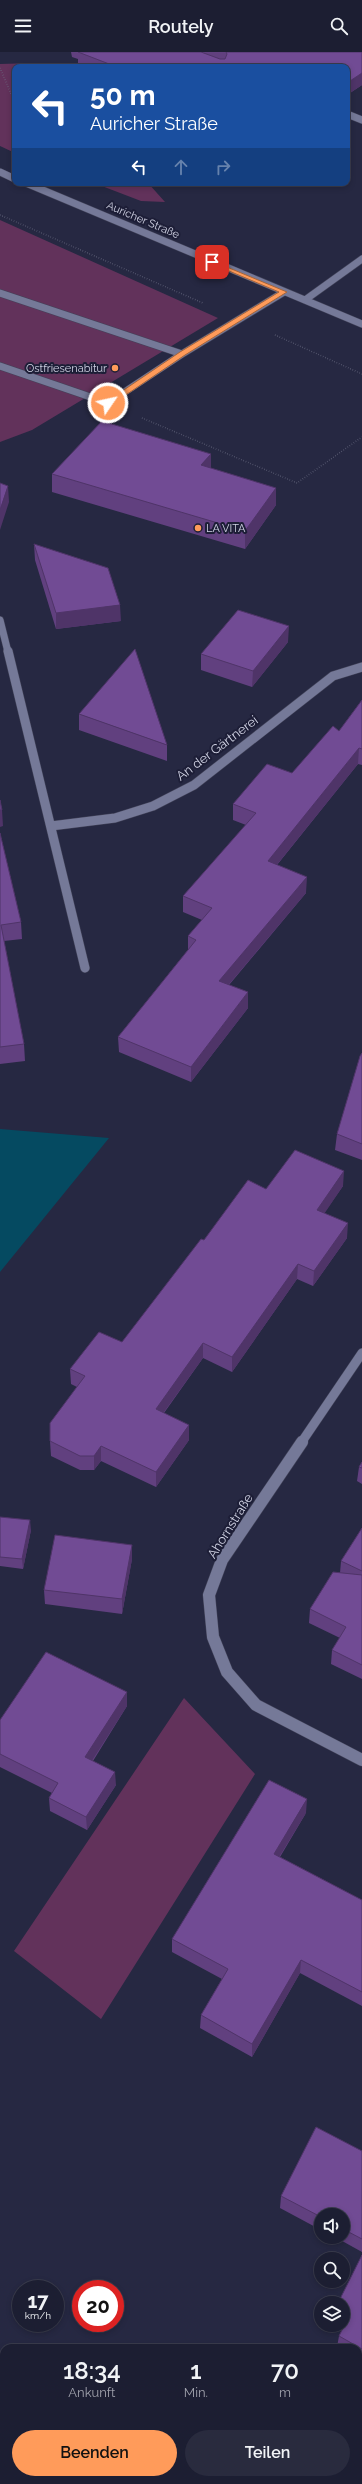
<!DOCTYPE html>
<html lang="de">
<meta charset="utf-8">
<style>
:root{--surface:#1c1e32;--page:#292b3e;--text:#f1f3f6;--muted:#a0a2ac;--line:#3a3c4d;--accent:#ff9b5a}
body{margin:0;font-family:Raleway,sans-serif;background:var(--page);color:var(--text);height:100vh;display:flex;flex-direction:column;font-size:15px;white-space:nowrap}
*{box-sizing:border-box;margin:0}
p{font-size:13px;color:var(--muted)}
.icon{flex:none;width:22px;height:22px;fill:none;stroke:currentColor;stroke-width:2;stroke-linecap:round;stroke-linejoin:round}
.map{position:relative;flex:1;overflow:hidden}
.sheet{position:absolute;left:0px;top:2292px;width:362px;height:140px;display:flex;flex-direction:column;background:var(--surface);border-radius:12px 12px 0 0;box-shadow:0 2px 6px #0003,0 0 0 1px var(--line)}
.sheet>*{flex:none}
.guide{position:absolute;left:12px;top:12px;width:338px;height:122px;border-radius:8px;box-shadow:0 2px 6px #0003,0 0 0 1px var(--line);background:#1a4fa0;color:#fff;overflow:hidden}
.controls{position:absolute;left:314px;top:2156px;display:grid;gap:8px}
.controls a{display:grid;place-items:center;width:36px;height:36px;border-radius:50%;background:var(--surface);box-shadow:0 2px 6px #0003,0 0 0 1px var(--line);font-size:20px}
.speed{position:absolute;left:12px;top:2228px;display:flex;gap:8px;font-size:20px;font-weight:700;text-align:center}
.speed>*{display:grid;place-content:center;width:52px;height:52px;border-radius:50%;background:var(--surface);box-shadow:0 2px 6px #0003,0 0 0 1px var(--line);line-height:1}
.speed small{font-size:10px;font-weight:400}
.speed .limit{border:6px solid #d22;background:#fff;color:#111}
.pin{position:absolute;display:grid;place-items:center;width:34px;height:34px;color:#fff;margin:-17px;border-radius:8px;box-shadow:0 2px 6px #0006}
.me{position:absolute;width:44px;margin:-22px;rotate:56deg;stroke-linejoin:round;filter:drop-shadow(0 0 3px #0008)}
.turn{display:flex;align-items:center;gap:14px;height:84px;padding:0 12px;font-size:18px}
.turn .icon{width:52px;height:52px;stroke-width:2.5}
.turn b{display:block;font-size:28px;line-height:34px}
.lanes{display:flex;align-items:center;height:38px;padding:0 12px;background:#0003;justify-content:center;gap:20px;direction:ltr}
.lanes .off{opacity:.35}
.eta{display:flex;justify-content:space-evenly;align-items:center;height:68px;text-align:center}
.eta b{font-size:24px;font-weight:600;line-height:28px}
.cta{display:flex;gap:8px;margin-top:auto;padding:8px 12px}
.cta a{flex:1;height:46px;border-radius:24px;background:var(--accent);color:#111;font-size:16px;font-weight:600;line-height:46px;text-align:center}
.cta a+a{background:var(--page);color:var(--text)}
header{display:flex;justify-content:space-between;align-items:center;height:52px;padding:0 12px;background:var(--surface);font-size:18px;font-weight:600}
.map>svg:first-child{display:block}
</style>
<header><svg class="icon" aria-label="menu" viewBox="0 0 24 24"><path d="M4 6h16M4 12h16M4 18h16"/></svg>Routely<svg class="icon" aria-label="search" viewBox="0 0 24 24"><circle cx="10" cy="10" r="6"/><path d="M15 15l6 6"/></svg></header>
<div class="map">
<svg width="362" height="2432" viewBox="0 0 362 2432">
<rect width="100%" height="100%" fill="#262842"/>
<!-- green -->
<path fill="#62325b" d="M35,11l3,4h-23v86l-15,-7v-82z
M94,131h54l17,19 -24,-1z
M0,168l218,98 -186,112 -32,12z
M184,1646l71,76 -154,245 -87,-68z"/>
<!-- water -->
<path fill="#054a61" d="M0,1077l109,9 -109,134z"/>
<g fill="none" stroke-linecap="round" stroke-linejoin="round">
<!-- minor-far2 casing -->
<g stroke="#424359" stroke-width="8">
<path id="minor-far2" d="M347,62l15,6
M0,120l15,7
M26,131l336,141
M0,241l182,61
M305,248l57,-41
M0,314l108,37 74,-49 102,-62
M0,568l8,32"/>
</g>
<!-- minor-far1 casing -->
<g stroke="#424359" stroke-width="10">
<path id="minor-far1" d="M8,599l77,317
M51,774l64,-8 38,-12 41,-21 139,-109 29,-9
M301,1391l61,-90"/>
</g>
<!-- minor casing -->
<g stroke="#424359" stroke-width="13">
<path id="minor" d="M302,1390l-80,118 -13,35 4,42 14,35 29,33 106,55"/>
</g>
<!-- path -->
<path stroke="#6d6f85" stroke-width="1.5" stroke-dasharray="0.5 2" stroke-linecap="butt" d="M0,16l15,35
M0,163l203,88
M275,283l87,39
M142,366l155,65 65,-46"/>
<!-- minor-far2 -->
<use href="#minor-far2" stroke="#757998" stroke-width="7"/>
<!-- minor-far1 -->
<use href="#minor-far1" stroke="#757998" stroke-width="9"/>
<!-- minor -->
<use href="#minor" stroke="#757998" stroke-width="12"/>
</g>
<!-- wall -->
<path fill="#61407f" d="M71,0h291v33l-15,10v-28h-262l-7,-2v-6l-6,-2z
M211,416l65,37 -31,44 -193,-57v-18z
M34,492l87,77 -65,8 -21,-69z
M288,590l-36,45 -51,-17v-16z
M362,648v65l-4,-1 -81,101 29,28 -77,92 19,7v16l-57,74 -72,-30 -1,-15 70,-87v-14l14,-16 -19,-8v-16l63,-71 -13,-5v-16l59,-31 47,-42z
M79,662l88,31v16l-88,-31z
M0,781l21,89 1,17 -18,2 20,103 1,17 -25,3z
M362,1001v107l-27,-10 2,-16z
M343,1134l-19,27 23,25 -34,48 -16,-7 -65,93 -29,-14 -39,55 25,27 -33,47 -55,-26 -7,9h-14l-29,-14 -1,-15 27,-54 -6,-3 -1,-15 52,-27 82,-102 62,-51z
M362,1410v22l-5,-3 2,-14z
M0,1465l31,13 -8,39 -23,-3z
M362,1476v151l-31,-15 1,-14 8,-12 -31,-15 1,-14 30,-36 1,-12z
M132,1507l-10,55 -77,-10 -1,-14z
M127,1640v14l-34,55 23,24 -29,45 -37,-19 -1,-13 3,-5 -52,-26v-47z
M306,1761l-26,44 82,43v106l-62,-33 -48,84 -52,-29 1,-13 21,-36 -50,-27v-13z
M362,2099v101l-27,-15h8v-22h-22v15l-41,-22 1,-12z
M362,2203v106l-4,-2v-11h-19l-2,-1 2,-11 6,-13 -2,-1v-19z"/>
<!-- shaded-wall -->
<path fill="#4f3468" d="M362,21v12l-15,10v-12z
M211,402v17l-10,-6z
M8,434l1,16 -9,28v-20z
M276,436v17l-31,44v-18z
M120,553l1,16 -65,8v-16z
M289,574l-1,16 -36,45 1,-16z
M359,696l-1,16 -91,113 1,-16z
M0,758h2l1,16 -3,1z
M307,825l-1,16 -87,103v-15z
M248,940v16l-57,74v-15z
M344,1119l-1,15 -27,40 1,-16z
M348,1171l-1,15 -34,48 1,-15z
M298,1212l-1,15 -65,93v-15z
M203,1291v15l-47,65v-14z
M189,1373v15l-33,47v-15z
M101,1394v15l-7,9v-14z
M30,1468l1,10 -8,39 -1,-10z
M132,1493v14l-10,55v-15z
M127,1640v14l-41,64 -1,-13z
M115,1720l1,13 -29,45 -1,-13z
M307,1747l-1,14 -33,54 1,-13z
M301,1908l-1,13 -48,84v-13z"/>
<!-- building -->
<path fill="#714b94" stroke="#4f3468" d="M78,0h123l19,7h5l2,-5 -1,-2h136v21l-15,10v-16h-230z
M102,369l109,33 -10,11 75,23 -31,43 -193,-57z
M0,431l8,3 -8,24z
M34,492l74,24 12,37 -64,8z
M238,558l51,16 -36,45 -52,-17z
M135,597l32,96 -88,-31z
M362,648v49l-3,-1 -91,113 39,16 -88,104 29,11 -57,75 -73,-30 78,-97 -8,-4 24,-28 -29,-12 73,-83 -23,-9 34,-40 25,9 41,-47 6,5z
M0,748l2,10h-2z
M0,781l21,89 -20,3 23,119 -24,3z
M362,1001v91l-25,-10 23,-78z
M295,1098l49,21 -27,39 31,13 -34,48 -16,-7 -66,93 -29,-14 -47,66 33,16 -33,47 -55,-26 -7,10h-14l-30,-15v-18l35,-47 -15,-7 29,-37 23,10 79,-103 3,1 44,-60 18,9z
M362,1410v6l-3,-1z
M0,1465l30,3 -8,39 -22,-2z
M362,1476v43l-21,-10z
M55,1483l77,10 -10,54 -78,-9z
M333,1520l29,3v90l-30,-15 14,-23 -36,-18z
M46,1600l81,40 -42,65 30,15 -29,45 -37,-19 9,-15 -58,-29v-34z
M269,1728l38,19 -33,55 88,46v92l-61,-32 -49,84 -51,-29 27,-46 -56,-30z
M316,2075l46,24v88l-19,-10v-14h-22v2l-40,-21z
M362,2203v94l-23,-13 11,-22 -7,-4v-7h-5z
M105,2428h33l3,4h-41z"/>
<!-- route -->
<path fill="#ff9b5a" stroke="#a6653a" d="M210,208l77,32 -102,63 -74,50h-5v-3l74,-50 99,-60 -69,-29z"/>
<!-- markers -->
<g fill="#ff9b5a" stroke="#1d1e37" stroke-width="1.5">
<circle cx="115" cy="316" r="4"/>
<circle cx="198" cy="476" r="4"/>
</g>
<g text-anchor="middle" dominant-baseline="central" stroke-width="4" stroke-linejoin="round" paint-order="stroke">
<!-- far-street labels -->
<g font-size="11" fill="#d1d3e4" stroke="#1d1e37">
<text transform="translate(143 168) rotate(23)">Auricher Straße</text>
</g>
<!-- far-poi labels -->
<g font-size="11" fill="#d1d3e4" stroke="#1d1e37" text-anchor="end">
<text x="107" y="316">Ostfriesenabitur</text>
<text x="206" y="476" text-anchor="start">LA VITA</text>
</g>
<!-- street labels -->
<g font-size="13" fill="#d1d3e4" stroke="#1d1e37">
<text transform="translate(217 696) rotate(-37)">An der Gärtnerei</text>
<text transform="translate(230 1474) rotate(-58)">Ahornstraße</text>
</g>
</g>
</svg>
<div class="controls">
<a><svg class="icon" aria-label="sound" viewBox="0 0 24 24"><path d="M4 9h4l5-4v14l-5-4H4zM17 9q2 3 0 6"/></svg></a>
<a><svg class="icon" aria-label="search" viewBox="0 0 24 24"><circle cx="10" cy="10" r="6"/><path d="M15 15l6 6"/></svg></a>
<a><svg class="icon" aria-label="layers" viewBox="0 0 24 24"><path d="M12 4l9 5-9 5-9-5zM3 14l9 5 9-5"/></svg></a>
</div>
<div class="speed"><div>17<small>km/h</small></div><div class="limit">20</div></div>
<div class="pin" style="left:212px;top:210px;background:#d93025"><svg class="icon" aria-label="arrive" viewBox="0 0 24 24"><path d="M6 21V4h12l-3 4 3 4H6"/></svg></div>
<svg class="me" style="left:108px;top:351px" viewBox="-20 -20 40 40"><circle r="17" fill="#ff9b5a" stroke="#fff" stroke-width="3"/><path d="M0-11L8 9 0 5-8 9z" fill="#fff"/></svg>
<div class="guide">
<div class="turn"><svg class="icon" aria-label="left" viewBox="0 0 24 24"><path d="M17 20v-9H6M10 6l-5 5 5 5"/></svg><div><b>50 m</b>Auricher Straße</div></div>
<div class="lanes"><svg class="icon" aria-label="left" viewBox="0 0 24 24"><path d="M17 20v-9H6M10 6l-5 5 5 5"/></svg><svg class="icon off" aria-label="ahead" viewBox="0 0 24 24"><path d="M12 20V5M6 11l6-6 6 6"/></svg><svg class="icon off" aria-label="right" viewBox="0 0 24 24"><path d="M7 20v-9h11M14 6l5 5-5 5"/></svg></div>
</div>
<section class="sheet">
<div class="eta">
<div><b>18:34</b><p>Ankunft</p></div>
<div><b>1</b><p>Min.</p></div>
<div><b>70</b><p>m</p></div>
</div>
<div class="cta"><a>Beenden</a><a>Teilen</a></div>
</section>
</div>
